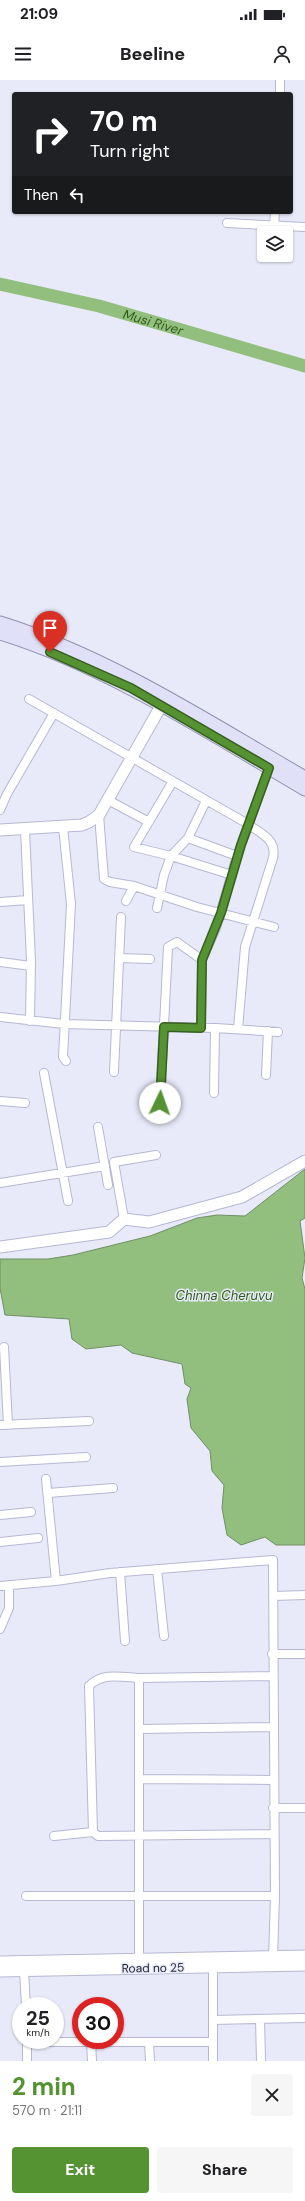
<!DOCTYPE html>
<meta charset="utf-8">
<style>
:root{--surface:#fff;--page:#f6f6f6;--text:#202124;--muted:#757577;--accent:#559232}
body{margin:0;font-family:"DM Sans",sans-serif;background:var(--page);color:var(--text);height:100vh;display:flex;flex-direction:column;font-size:15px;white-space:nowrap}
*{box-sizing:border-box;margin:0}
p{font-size:13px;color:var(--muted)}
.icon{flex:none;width:22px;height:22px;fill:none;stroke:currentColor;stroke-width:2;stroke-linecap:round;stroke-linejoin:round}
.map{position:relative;height:1981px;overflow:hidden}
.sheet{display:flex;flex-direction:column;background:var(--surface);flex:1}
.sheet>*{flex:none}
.banner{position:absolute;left:12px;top:12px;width:281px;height:122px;border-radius:4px;box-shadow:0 1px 3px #0004;background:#202124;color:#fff;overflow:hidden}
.tools{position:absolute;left:257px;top:146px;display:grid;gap:8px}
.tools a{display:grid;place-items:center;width:36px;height:36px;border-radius:4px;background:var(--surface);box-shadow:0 1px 3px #0004;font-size:20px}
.speed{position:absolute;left:12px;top:1917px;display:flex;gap:8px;font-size:20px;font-weight:700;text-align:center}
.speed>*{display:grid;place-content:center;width:52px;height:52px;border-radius:50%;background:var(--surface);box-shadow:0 1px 3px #0004;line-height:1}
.speed small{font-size:10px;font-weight:400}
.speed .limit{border:6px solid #d22;background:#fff;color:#111}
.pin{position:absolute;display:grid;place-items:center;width:34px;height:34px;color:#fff;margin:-41px -17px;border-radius:50% 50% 50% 0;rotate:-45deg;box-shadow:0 0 4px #0007}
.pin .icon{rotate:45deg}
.me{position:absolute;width:44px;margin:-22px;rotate:3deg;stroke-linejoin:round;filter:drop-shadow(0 0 3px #0008)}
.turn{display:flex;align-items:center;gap:14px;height:84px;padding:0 12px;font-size:18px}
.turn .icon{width:52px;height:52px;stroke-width:2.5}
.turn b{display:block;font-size:28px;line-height:34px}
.then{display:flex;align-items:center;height:38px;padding:0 12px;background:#0003;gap:8px;font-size:15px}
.round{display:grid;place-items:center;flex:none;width:42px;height:42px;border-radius:4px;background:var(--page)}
.summary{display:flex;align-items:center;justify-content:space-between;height:68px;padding:0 12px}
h1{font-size:24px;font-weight:800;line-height:30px;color:var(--accent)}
.action{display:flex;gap:8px;margin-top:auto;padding:8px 12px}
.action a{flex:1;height:46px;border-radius:4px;background:var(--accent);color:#fff;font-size:16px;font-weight:800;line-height:46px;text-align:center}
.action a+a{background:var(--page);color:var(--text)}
.status{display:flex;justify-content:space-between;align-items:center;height:28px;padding:0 20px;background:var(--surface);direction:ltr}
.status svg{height:11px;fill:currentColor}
header{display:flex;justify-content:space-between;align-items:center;height:52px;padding:0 12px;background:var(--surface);font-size:18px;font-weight:800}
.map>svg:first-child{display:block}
</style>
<div class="status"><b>21:09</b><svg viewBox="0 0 49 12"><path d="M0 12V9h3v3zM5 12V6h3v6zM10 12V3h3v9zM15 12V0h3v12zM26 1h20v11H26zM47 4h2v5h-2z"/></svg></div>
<header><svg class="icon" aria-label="menu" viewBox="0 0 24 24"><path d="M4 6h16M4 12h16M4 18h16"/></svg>Beeline<svg class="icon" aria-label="person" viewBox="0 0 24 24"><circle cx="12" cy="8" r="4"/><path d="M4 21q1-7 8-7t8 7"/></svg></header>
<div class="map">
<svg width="305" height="1981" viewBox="0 0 305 1981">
<rect width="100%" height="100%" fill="#e8eafa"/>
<!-- water -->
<path fill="#92bf7d" stroke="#708f64" d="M305,1089v49l-5,3 5,37 -3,20 3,11v256h-29l-11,-8 -24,8 -14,-10 -5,-27 2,-23 -12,-14 -2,-20 -19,-23 -4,-29 4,-11 -6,-4 -3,-20 -50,-11 -11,-8 -35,4 -14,-10 -3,-20 -64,-4 -5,-27v-29h48l25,-4 77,-19 47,-18 20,-3 28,1z"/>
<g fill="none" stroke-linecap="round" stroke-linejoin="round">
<!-- river -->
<path stroke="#92bf7d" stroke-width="13" id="s1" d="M0,204l99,22 206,60"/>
<!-- minor casing -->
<g stroke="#b6b8d2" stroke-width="10">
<path id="minor" d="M280,14v-14
M227,143l78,4
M274,146l1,-14
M29,619l219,125c13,10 29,15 25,34l-28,89 -7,82
M108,720l41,22
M206,721l-18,37 -17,18 61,19
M0,730l7,-16 47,-81
M99,735l5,64 6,3 24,4
M63,747l8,77 -8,153 3,4
M25,750l6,131 -1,60
M188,758l49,18
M126,821l8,-15 63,21 77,20
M0,822l28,-2
M157,828l7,-33 7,-19 -37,-9 39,-66
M119,878l31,1
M0,882l31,4
M0,937l64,7 151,4 63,4
M201,948l1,-68 14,-32 21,-72 32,-88
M114,992l7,-155
M44,993l24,128
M266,995l2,-44
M214,1013l1,-65
M0,1021l25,2
M160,1023l8,-156 9,-5 25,18
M98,1047l10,58
M0,1103l105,-17
M124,1139l-10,-57 42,-7
M4,1267l4,78
M0,1345l89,-4
M0,1382l86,-5
M46,1399l10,102
M48,1413l65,-5
M0,1435l31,-3
M0,1462l38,-4
M157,1489l7,67
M120,1492l5,69
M0,1506l56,-5 54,-8 163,-13 2,336 -2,64
M273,1516l32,-1
M0,1549l9,-21v-23
M272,1574h33
M139,1598c-17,-1 -37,-6 -50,8l4,146 5,4 176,-2
M139,1649l134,-2
M139,1699l134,1
M273,1728h32
M54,1756l39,-4
M26,1816h249
M139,1879v-281l134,-2
M213,1881v100
M24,1891l2,35
M260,1939l1,42
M213,1940l92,-2
M27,1960v21
M27,1962h186
M91,1962l1,19
M149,1962l1,19"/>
</g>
<!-- tertiary casing -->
<g stroke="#b6b8d2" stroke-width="13">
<path id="tertiary" d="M0,750l82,-5 7,-3 10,-7 62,-109
M0,1167l109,-15 15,-13 25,3 93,-25 63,-36
M0,1882l305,-6
M0,1891l305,-6"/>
</g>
<!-- primary casing -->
<g stroke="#8f90ad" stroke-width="15">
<path id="primary" d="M0,543c109,34 207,98 305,155
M0,553c105,32 210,100 305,156"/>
</g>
<!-- minor -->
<use href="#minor" stroke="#fff" stroke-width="8"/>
<!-- tertiary -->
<use href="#tertiary" stroke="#fff" stroke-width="11"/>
<!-- primary -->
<use href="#primary" stroke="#e0e1f8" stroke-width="13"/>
</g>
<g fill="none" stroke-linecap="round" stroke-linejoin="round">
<!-- route casing -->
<g stroke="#375f20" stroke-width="10">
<path id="route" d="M50,572l81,36 138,80 -28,77 -20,68 -19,47 -1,68 -37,-1 -4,76"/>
</g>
<!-- route -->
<use href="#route" stroke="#559232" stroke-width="7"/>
</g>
<g text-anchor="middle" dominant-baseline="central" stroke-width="3" stroke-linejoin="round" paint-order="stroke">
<!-- street labels -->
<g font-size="12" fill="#1f1f29" stroke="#e8eafa">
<text transform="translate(153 1888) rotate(-1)">Road no 25</text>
</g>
<!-- water labels -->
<g font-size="13" font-style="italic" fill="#315b18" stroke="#e8eafa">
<text stroke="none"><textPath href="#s1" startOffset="158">Musi River</textPath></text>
<text x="224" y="1215">Chinna Cheruvu</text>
</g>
</g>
</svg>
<div class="tools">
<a><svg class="icon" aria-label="layers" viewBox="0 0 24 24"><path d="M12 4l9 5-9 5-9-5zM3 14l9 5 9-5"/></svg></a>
</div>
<div class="speed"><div>25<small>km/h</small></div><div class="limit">30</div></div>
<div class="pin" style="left:50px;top:572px;background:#d93025"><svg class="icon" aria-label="arrive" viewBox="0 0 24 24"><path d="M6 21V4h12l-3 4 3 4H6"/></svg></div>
<svg class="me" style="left:160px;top:1023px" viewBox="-20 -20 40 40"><circle r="19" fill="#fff"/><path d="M0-13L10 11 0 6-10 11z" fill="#559232"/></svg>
<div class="banner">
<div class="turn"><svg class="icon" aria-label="right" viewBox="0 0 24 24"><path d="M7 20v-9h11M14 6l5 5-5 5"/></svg><div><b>70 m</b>Turn right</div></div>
<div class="then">Then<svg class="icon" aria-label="left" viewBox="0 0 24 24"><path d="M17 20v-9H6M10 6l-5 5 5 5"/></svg></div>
</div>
</div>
<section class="sheet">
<div class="summary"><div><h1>2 min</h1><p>570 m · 21:11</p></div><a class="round"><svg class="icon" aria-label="close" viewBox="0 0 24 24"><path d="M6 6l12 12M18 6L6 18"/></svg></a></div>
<div class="action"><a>Exit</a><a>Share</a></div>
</section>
